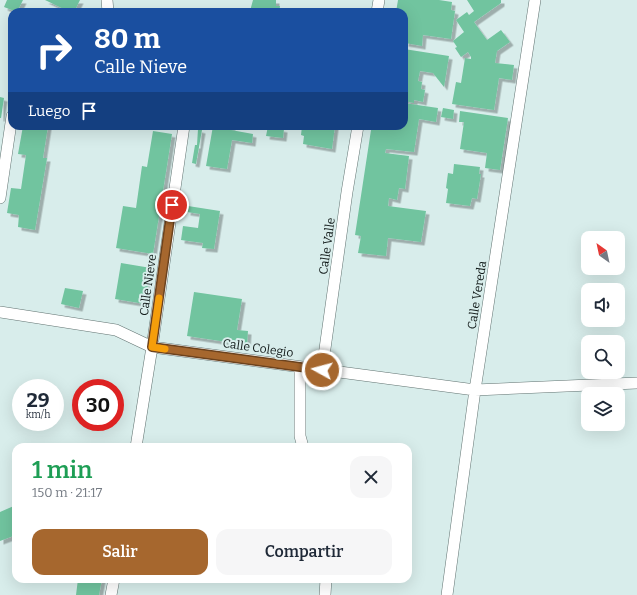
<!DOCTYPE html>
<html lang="es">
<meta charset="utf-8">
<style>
:root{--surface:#fff;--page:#f6f6f7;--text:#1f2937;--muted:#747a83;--accent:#a6672e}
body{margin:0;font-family:Bitter,serif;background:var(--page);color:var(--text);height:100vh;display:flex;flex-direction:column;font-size:15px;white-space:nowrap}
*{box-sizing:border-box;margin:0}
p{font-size:13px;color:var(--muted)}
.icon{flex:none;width:22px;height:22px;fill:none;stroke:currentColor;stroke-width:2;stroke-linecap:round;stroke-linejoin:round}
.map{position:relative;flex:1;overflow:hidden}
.panel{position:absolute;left:12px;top:443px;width:400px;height:140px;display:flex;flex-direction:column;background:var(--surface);border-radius:12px;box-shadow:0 4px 16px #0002}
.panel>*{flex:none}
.hud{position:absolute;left:8px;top:8px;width:400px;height:122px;border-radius:12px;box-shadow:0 4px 16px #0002;background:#1a4fa0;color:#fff;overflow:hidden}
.needle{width:26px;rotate:327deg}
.controls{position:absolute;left:581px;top:231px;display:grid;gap:8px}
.controls a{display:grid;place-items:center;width:44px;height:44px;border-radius:8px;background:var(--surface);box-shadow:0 4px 16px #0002;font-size:20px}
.speed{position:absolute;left:12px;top:379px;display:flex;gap:8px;font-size:20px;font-weight:700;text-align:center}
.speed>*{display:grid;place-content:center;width:52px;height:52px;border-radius:50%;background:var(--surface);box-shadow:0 4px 16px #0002;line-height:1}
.speed small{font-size:10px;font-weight:400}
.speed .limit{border:6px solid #d22;background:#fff;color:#111}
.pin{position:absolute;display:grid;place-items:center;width:34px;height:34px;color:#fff;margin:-17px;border:2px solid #fff;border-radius:50%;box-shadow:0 1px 4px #0007}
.me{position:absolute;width:44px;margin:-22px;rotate:277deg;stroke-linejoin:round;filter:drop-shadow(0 0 3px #0008)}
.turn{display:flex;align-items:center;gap:14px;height:84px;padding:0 20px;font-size:18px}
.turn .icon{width:52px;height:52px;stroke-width:2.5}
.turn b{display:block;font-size:28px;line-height:34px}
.then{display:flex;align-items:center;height:38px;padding:0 20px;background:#0003;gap:8px;font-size:15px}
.round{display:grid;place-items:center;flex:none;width:42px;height:42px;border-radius:12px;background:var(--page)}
.head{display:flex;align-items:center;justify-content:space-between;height:68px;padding:0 20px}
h1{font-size:24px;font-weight:600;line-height:30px;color:#1e9e55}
.primary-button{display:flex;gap:8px;margin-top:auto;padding:8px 20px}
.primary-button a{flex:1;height:46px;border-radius:12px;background:var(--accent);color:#fff;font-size:16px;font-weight:600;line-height:46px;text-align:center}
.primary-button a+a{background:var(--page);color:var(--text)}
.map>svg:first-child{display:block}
</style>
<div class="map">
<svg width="637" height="595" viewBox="0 0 637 595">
<defs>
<filter id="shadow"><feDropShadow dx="3.5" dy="3.5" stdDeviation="0" flood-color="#0004"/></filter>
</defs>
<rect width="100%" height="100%" fill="#d8edeb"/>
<!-- building -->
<path fill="#71c49f" filter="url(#shadow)" d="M7,0h16l-6,12 -13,-5z
M45,0h35l-6,12h-4z
M253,0h23v6h4l-1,6 -29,-1z
M398,0h41l13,2 -1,8 4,1 -4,28 -28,-4 -1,11 -17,-3 1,-6h-2v-25h-8z
M467,0h34v3l-27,19 13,18 14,-10 9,12 -13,9 -2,12 19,2 -2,15 -13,-2 -5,32 -42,-6 4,-22 5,1 4,-25 6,1v-2l-3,-5 -7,5 -6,-9 2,-1 -4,-6 11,-9 -8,-12 11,-8 2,3 5,-4z
M404,49l45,7 -5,31 -11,-14 -13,-2 -2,10 4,1 -1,7 4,1 -2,12 -9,-2v3l-10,-2z
M0,97l4,1 -3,20h-1z
M404,103l34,5 -2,14 -17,-3 -5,33 -28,-3 -1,4 24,3 -4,33 -6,-1 -2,12 -8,-2 -1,8 38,5 -5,31 -33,-4 -2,18 -28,-3 3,-17 -6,-1 16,-105h5l1,-4h27z
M443,108l11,2 -1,9 -12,-2z
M460,111l48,7 -8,52 -15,-2 2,-15 -27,-4 4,-27h-5z
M23,126h25l-5,32h4l-12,72 -17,-3 1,-12 -12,-2 4,-25 10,1 5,-34 -8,-1z
M213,126h19l-1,4 22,4 -1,9 -20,-3 -5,29 -21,-3z
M268,126l16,3 -1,9 -17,-2z
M302,126h33l-3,23 -29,-5 1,-8 -3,-1z
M198,129l4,1 -6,34 -4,-1 3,-18h2z
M153,131l19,3 -19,120 -37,-6 7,-42 13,2 6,-42 5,1z
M454,164l26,3 -1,7h2l-4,25 -5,-1 -2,8 -24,-3 2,-14 -2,-1 2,-15 5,1z
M188,206l32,5 -6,38 -12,-1 1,-5 -22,-3 2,-14 15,2 2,-14 -13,-2z
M121,263l30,5 -6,36 -30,-5z
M65,288l18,3 -4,17 -18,-4z
M194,292l48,7 -5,31 11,1 -1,14 -60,-9z
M16,505v30l-16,6v-29z
M78,579h24l-3,16h-23z"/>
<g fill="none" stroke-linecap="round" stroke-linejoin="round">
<!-- minor casing -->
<g stroke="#617371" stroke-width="12">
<path id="minor" d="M107,0l1,12
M377,12l2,-12
M0,198l12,-82
M0,312l116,18 36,17 323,43 162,-7
M300,367v69l3,11
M322,370l25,-178 11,-66
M136,447l16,-100 32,-221
M111,595l3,-16
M325,595l1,-16
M447,595l28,-205 60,-390"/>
</g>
<!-- minor -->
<use href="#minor" stroke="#fff" stroke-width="11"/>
</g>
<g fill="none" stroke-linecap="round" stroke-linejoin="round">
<!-- route casing -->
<g stroke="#6c431e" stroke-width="10">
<path id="route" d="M172,205l-20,142 170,23"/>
</g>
<!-- route -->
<use href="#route" stroke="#a6672e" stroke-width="7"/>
<!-- slow -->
<path stroke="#f59e0b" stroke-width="7" d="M159,298l-7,49 13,2"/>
</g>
<g text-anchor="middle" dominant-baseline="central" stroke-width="4" stroke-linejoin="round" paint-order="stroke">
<!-- street labels -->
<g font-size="12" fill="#131b1a" stroke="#d8edeb">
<text transform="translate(327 246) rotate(-82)">Calle Valle</text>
<text transform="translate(148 285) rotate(-82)">Calle Nieve</text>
<text transform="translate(477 295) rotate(-81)">Calle Vereda</text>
<text transform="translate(258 348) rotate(8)">Calle Colegio</text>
</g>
</g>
</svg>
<div class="controls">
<a><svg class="needle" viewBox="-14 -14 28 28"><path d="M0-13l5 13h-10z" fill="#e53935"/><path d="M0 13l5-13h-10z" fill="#747a83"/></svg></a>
<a><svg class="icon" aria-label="sound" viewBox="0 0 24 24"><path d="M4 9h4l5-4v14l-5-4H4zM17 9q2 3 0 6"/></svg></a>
<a><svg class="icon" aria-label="search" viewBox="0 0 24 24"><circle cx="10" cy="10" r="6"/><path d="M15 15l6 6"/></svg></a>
<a><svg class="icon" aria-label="layers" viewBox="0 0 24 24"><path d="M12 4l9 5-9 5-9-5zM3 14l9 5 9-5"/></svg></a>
</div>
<div class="speed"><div>29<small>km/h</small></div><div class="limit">30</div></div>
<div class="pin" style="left:172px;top:205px;background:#d93025"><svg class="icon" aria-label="arrive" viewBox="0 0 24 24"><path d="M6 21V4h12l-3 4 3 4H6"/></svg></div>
<svg class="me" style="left:322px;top:370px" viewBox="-20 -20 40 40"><circle r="17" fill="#a6672e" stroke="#fff" stroke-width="3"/><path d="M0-11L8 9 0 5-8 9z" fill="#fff"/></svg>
<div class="hud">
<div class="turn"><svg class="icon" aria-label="right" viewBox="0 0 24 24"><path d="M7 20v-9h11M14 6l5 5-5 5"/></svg><div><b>80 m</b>Calle Nieve</div></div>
<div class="then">Luego<svg class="icon" aria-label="arrive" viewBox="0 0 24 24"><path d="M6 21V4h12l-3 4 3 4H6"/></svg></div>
</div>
<section class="panel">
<div class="head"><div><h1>1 min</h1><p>150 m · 21:17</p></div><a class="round"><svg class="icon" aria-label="close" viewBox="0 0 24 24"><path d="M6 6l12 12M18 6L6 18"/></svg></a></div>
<div class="primary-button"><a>Salir</a><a>Compartir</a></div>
</section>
</div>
